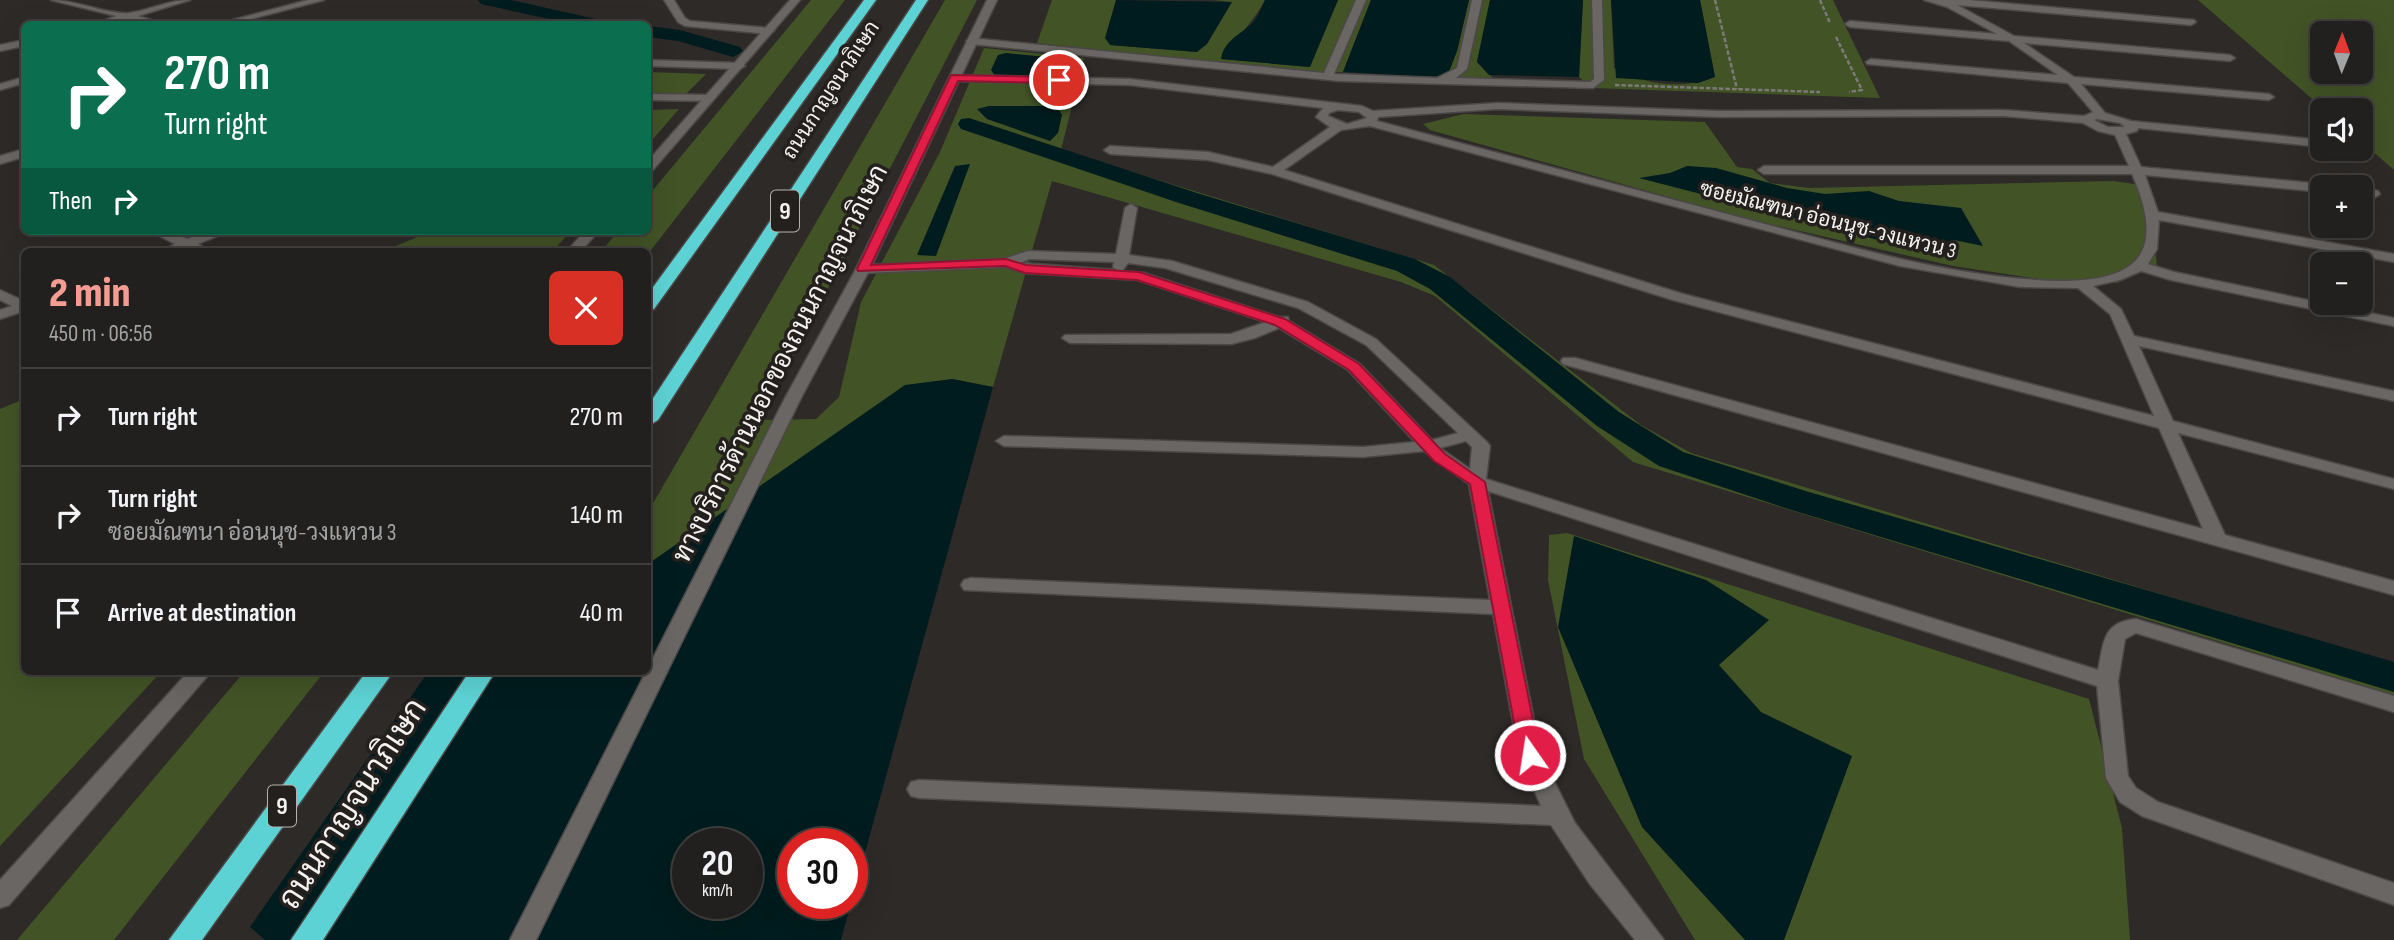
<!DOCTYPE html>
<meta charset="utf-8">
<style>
:root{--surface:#22201e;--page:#2a2827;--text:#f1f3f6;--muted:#a2a3a4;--line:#3f3e3c;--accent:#f59c92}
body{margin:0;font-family:"Sofia Sans Condensed",Sarabun,sans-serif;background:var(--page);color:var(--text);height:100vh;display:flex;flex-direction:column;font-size:26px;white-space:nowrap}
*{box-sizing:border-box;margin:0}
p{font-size:23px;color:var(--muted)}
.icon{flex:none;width:38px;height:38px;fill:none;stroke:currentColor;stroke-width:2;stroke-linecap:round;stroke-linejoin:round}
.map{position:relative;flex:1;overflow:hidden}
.side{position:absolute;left:21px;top:248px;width:630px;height:427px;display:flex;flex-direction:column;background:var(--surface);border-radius:10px;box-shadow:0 7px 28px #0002,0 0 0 2px var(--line)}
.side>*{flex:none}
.guide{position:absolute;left:21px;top:21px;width:630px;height:214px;border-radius:10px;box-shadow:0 7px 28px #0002,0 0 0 2px var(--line);background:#0b6e4f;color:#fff;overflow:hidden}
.needle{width:46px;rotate:1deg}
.tools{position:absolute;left:2310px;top:21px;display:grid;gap:14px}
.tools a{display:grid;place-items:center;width:63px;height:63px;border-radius:10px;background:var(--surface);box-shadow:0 7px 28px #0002,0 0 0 2px var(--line);font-size:35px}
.speed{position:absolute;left:672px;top:828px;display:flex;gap:14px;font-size:35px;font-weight:700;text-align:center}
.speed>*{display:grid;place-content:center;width:91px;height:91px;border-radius:50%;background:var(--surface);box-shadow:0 7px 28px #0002,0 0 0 2px var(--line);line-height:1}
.speed small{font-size:18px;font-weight:400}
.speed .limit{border:10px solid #d22;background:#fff;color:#111}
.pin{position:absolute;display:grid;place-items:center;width:60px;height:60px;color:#fff;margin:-30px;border:4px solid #fff;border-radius:50%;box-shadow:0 2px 7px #0007}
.me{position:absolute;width:77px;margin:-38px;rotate:347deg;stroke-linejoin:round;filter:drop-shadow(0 0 5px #0008)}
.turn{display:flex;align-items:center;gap:24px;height:147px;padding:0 28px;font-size:32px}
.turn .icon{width:91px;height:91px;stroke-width:2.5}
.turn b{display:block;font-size:49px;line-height:60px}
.then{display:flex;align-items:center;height:66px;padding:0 28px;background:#0003;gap:14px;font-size:26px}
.round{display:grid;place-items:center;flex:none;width:74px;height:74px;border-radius:10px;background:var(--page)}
.headline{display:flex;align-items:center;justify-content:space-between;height:119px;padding:0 28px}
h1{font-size:42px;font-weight:800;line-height:52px;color:var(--accent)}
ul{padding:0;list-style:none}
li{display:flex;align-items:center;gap:21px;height:98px;padding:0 28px;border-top:2px solid var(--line)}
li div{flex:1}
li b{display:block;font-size:26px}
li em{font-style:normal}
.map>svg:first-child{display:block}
</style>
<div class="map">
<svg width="2394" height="940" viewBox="0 0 2394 940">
<rect width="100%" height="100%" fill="#2d2a28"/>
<!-- green -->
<path fill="#425326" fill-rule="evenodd" d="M811,0h34l-197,254 -47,-2 17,-21h30v-35z
M945,0h32l-217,420 56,-1 23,-22 22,-95 79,-150 44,-104 100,10 -23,92 373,115 207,160 50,28 703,211v31l-761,-233 -198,-166 -34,-14 -349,-101 -59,206 -41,-8 -304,185v-52z
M1052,0h64l-6,45 87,7 34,-50 -18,-2h52c-12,23 -29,37 -43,59l87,8 29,-67h33l-28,72h-42l-264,-29z
M1469,0h21l-13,62 18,18 -62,-3 15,-3 9,-23z
M1583,0h28l3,68c32,17 67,22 101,9l-15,-77h133l47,98 -288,-10 -13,-11z
M2198,0h196v170l-33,-29v-31h-36zM2322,33h39v39h-39z
M648,72l58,2 -20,20h-38z
M679,109l-31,36v-35z
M1463,114l242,8 32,45 15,2 18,14 39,5 304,-7 35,5 9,80 -40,17 -72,-3 -92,-14 -206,-47 -317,-89 -7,-6z
M432,231h139l-19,21h-171z
M24,399v273h137l-161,174v-437z
M1567,533l522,166 33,129 8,112h-435l-111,-181 -36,-179 1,-45z
M244,672h80l-210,268h-97z"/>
<!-- water -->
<path fill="#001c1e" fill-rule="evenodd" d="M1116,0l116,2 -25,42 -10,8 -87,-7 -5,-7z
M1265,0h73l-28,67 -89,-8c3,-18 17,-23 29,-34 7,-5 11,-17 15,-25z
M1371,0h98l-12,51 -9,23 -15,3 -90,-5z
M1490,0h93l-4,77 -90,-2 -12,-13z
M1611,0h89l15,77 -17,6 -82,-5z
M1006,53l72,7 -8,18 -75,-2 -4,-6 7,-15z
M989,106h67l6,9 -4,18 -8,8 -63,-22 -10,-10z
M970,164l-34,92 -19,-1 38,-89z
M1687,166l29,2 71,20 38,6 44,-3 30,10 62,7 22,38 -29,-6 -14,16 -301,-78 31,-5z
M952,379l41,8 -141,513v-56h-59v59h58l-10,37h-576l-15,-13 178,-255h220v-108l257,-179zM688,844h59v59h-59z
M1574,536l132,44 63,40 -50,45 42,47 91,44 -68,184h-39l-103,-113 -84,-200z"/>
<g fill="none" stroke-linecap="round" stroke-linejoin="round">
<!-- canal -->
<path fill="#001c1e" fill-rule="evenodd" d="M478,0h33l89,20 3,4h-31l-91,-20z
M648,26l32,4 60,17 3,4 -10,6 -55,-16 -30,-4z
M969,118l228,75 218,66 35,18 169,135 64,40 126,40 585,170v30l-609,-184 -126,-42 -62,-40 -167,-137 -33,-18 -218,-68 -218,-74 -3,-5 3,-5z"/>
<!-- minor casing -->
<g stroke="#4b4847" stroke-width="3">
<path id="minor" d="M51,0c24,0 59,15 78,13 21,-3 39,-13 61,-13l-52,16 27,8 -38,-5 -32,5 21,-8z
M308,0h16l-92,24h-15z
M664,0h10l11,18 5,3 79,7 5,3 -5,3 -84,-8 -7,-4z
M1356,0h10l-32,74 103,4 20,-10 15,-68h10l-15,69 -11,9 134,4 4,-3 -2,-79h10l2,80 -11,8 -254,-7 -368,-37 -5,-3 5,-3 353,35z
M1924,0h45l225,20 2,2 -5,3 -234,-20 57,31 216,19 5,3 -5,3 -206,-18 50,34 195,17 5,3 -5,3 -188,-16 24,29 26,8 191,19v7l-184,-19 -1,3 -11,3 15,33 181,17 6,3h-6v5l-177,-17 13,37 236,42v8l-235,-42 -2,29 -9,15 26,8 220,46v8l-223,-46 -30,-9 -21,9 -27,6 28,23 13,27 260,55v10l-255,-55 34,75 221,58v10l-216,-56 47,102 169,46v14l-831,-231 -2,-3 2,-3h12l628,171 -44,-101 -486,-128 -401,-126 -64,-14 -98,-6 -6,-4 6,-4 98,6 65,15 57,-40 -14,-10 7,-9 -193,-23 -175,-4 -5,-3 5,-3 175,4 232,27 11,5 125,-8 221,8 284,-1 81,6 9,-4 -25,-29 -201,-19 -1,-2 5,-3 187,16 -49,-34 -159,-14 -5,-3 5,-3 147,13 -50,-27zM1498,109l221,8 284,-1 80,7 15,8 17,4 14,31h-365l-6,4 6,4h368c11,25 26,67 1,89 -16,15 -49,18 -71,18 -102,-2 -203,-32 -301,-58 -128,-34 -256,-68 -384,-102l1,-4zM1338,110l21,2 8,6 -20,6 -19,-8 1,-3zM2097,119l23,4 5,4h-17l-14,-7zM1370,126l530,140 120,21 58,1 32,26 44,102 -471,-122 -399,-124 57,-40z
M24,40v6l-24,5v-6z
M648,60l92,3 5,3 -5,3 -92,-3z
M24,77v6l-24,7v-6z
M648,94l62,1 5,3 -5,3 -62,-1z
M24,149v8l-24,7v-8z
M2361,188l17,3 2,3 -6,4 -13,-2z
M1131,204l6,4 -8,47 43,6 136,41 68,37 111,103 3,4 -4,33 612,191c6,-27 4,-48 38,-51l258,77v16l-258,-79 -11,6 -7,42 10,95 8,12 22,14 236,81v22l-252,-89 -22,-14 -14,-24 -9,-92 -609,-195 53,264 34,68 89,117h-29l-46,-57 -38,-58 -632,-27 -8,-2 -4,-7 4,-7 8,-2 622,26 -22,-51 -26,-141 -529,-24 -3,-5 3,-5 7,-2 519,22 -21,-116 -45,-33 -61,6 -359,-11 -8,-5 8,-5 359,11 52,-5 -67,-72 -69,-42 -24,10 -24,6 -161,-1 -8,-5 3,-3 166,-1 35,-12 -128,-42 -113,-7 -20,-6 -142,6 -7,-4 7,-4 141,-6 24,-8 88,3 9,-46zM1029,259l85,3 -1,5 4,3 -97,-7zM1128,263l37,5 133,40 68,37 92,88 -26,7 -72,-76 -71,-43 -1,-4h-9l-135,-44 -22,-2zM1466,441l6,6 -2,22 -30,-21z
M150,231h18l19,8 23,-8h19l-31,13 13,8 -25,-3 -27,3 16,-8z
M0,290l24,11v10l-24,8v-9l12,-4 -12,-6z"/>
</g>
<!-- secondary casing -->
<g stroke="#4b4847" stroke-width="3">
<path id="secondary" d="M790,0h10l-148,171 -4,1v-11z
M987,0h10l-127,269 -69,129 -265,542h-26l275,-542 71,-129z
M585,231h14l-19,21h-14z
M188,672h23l-202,233 -9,3v-28z"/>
</g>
<!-- motorway casing -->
<g stroke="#4b4847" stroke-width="3">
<path id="motorway" d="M864,0h12l-222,309 -6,1v-16z
M916,0h12l-270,420 -10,6v-20z
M366,672h27l-191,268h-33z
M469,672h26l-172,268h-32z"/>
</g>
<!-- path -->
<path stroke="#7c7a78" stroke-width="2.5" stroke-dasharray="4.5 2" stroke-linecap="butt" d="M1715,0l22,89
M1820,0l10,23
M1836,37l26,53 -13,2
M1615,85l205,7"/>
<!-- minor -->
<use href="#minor" fill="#6a6664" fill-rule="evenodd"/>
<!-- secondary -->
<use href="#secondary" fill="#6a6664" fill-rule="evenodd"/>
<!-- motorway -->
<use href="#motorway" fill="#5dd2d4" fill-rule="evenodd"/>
</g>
<!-- route -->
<path fill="#e11d48" stroke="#92132f" stroke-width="2" d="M951,75l108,2 5,3 -5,3 -101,-2 -87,184 135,-6 20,6 113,7 146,47 74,45 86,90 40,28 55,273 -3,6h-14l-3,-6 -50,-271 -36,-23 -85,-91 -74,-45 -138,-45 -112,-7 -20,-7 -147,5 -1,-2z"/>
<g text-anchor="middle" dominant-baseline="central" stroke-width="7" stroke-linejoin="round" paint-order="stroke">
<!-- far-street labels -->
<g font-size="21" fill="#f4f2f0" stroke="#23201e">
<text transform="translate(831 90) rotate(-57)">ถนนกาญจนาภิเษก</text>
<text transform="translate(1828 220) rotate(14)">ซอยมัณฑนา อ่อนนุช-วงแหวน 3</text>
</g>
<!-- shield labels -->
<g fill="#23201e" stroke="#b5b3b1" stroke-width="2">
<rect x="771" y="190.5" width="28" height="41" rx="5"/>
<rect x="268" y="785.5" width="28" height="41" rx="5"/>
</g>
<g font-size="24" font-weight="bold" fill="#f4f2f0">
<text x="785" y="211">9</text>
<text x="282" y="806">9</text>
</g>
<!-- street labels -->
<g font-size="26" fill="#f4f2f0" stroke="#23201e">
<text transform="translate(781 364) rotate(-63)">ทางบริการด้านนอกของถนนกาญจนาภิเษก</text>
</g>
<!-- near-street labels -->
<g font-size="32" fill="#f4f2f0" stroke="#23201e">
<text transform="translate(353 804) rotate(-57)">ถนนกาญจนาภิเษก</text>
</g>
</g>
</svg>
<div class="tools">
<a><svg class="needle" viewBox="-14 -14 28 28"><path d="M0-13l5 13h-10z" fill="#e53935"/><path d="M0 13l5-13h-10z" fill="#a2a3a4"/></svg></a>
<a><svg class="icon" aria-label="sound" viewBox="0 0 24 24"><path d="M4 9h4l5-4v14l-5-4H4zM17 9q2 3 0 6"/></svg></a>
<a>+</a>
<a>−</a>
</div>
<div class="speed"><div>20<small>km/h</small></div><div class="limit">30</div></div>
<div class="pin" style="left:1059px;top:80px;background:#d93025"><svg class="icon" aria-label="arrive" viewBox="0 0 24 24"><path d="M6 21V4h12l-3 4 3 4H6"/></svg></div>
<svg class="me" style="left:1530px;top:755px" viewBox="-20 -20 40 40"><circle r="17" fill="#e11d48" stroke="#fff" stroke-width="3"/><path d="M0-11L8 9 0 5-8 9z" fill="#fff"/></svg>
<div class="guide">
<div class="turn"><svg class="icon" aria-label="right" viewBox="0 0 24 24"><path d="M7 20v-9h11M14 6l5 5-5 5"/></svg><div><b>270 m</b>Turn right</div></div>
<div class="then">Then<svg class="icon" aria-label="right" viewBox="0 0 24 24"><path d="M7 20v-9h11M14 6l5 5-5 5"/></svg></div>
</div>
<section class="side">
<div class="headline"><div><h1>2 min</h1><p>450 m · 06:56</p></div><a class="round" style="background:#d93025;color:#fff"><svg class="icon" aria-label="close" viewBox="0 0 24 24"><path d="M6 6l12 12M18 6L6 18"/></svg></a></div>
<ul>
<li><svg class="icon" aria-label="right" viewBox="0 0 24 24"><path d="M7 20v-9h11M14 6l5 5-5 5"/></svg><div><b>Turn right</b></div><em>270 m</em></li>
<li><svg class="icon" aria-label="right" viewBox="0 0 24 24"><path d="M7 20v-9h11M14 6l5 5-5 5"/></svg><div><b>Turn right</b><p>ซอยมัณฑนา อ่อนนุช-วงแหวน 3</p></div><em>140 m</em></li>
<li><svg class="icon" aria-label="arrive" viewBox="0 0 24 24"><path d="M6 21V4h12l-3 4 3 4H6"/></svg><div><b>Arrive at destination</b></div><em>40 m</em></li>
</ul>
</section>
</div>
